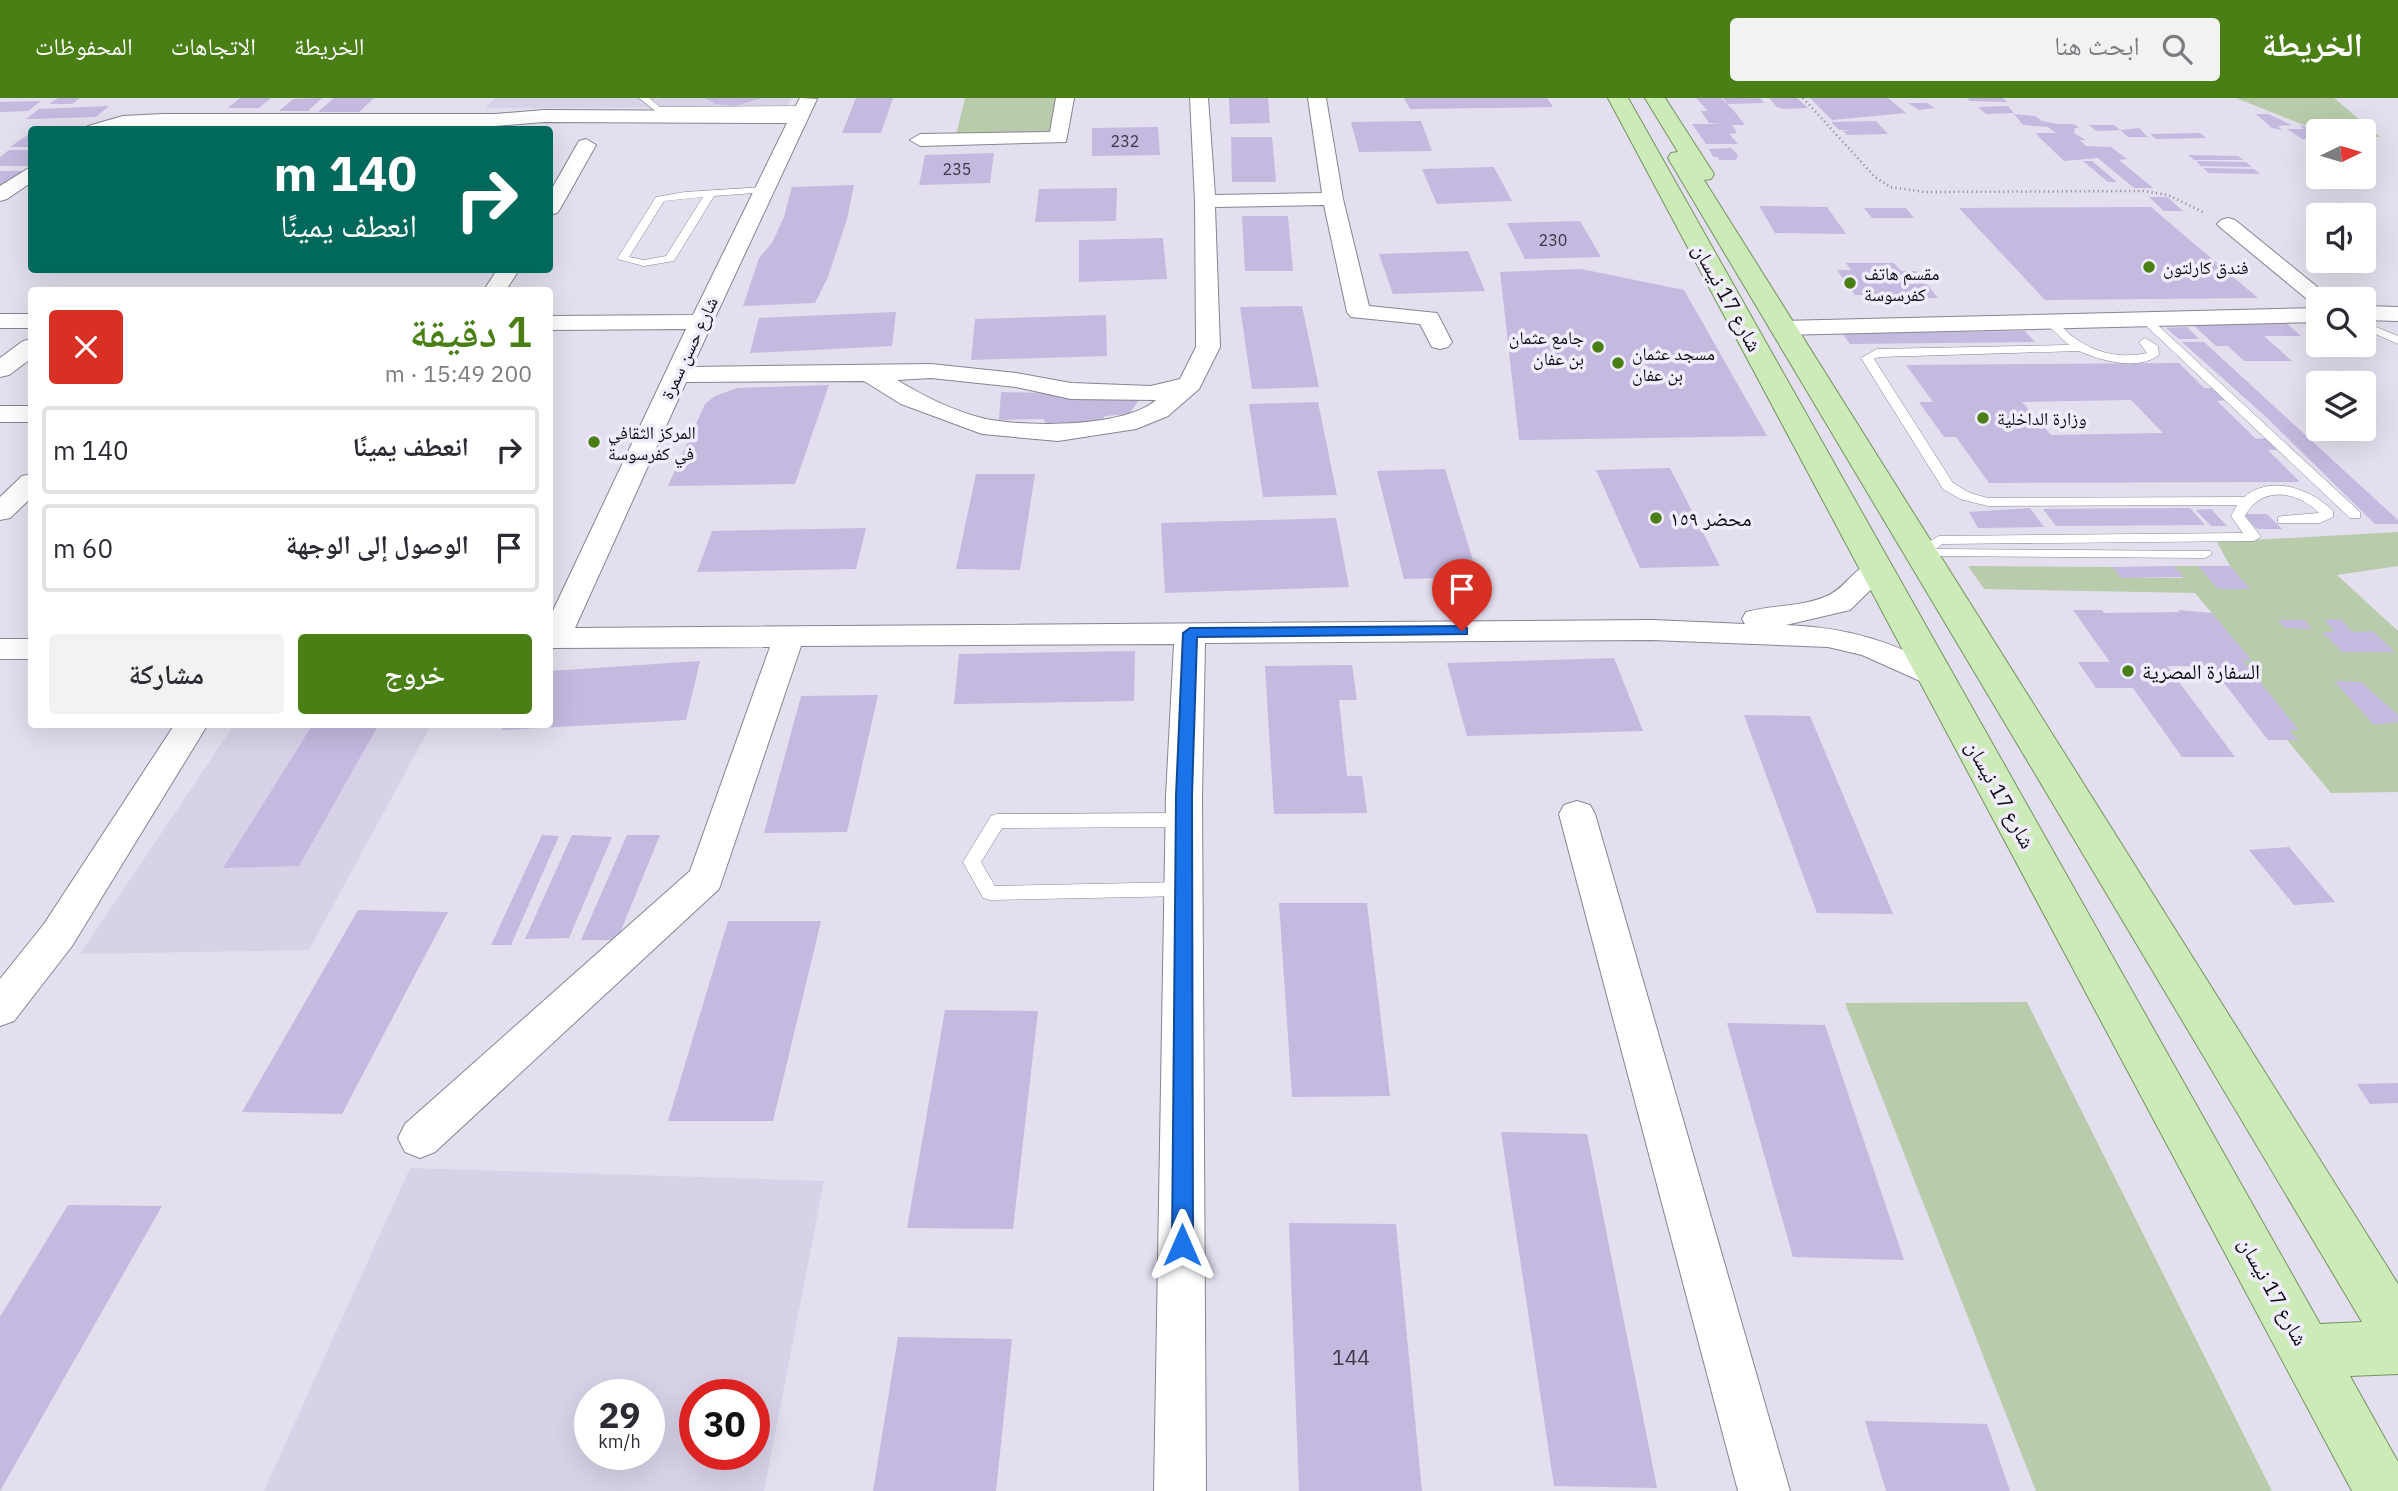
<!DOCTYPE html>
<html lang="ar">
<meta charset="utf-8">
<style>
:root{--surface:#fff;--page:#f2f2f3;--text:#2b2b33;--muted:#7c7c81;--line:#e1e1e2;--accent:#4a7f15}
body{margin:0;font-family:"IBM Plex Sans","Noto Naskh Arabic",sans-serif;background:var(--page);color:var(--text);direction:rtl;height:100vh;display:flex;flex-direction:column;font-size:26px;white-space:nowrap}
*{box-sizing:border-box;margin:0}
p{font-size:23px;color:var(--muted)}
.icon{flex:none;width:38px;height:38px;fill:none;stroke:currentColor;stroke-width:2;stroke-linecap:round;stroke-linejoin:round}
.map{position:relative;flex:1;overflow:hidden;direction:ltr}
.details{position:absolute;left:28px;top:189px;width:525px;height:441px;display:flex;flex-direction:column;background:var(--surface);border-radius:7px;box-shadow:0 7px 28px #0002;direction:rtl}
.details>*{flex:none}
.banner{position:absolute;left:28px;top:28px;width:525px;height:147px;border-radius:7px;box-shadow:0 7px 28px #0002;direction:rtl;background:#00695c;color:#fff;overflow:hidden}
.needle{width:46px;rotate:85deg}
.tools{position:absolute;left:2306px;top:21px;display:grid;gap:14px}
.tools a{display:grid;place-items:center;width:70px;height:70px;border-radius:7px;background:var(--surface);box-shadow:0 7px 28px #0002;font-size:35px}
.speed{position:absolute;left:574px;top:1281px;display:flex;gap:14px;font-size:35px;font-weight:700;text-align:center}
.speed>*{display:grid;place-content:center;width:91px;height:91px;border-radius:50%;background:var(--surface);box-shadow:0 7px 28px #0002;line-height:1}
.speed small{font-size:18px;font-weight:400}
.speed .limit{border:10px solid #d22;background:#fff;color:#111}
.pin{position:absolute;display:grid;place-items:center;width:60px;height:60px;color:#fff;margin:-72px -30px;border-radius:50% 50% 50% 0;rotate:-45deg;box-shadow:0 0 7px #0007}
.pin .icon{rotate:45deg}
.me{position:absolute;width:77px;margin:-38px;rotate:0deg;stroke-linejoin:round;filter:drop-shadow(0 0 5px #0008)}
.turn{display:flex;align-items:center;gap:24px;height:147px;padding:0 21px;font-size:32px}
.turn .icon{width:91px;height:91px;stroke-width:2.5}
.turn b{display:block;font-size:49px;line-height:60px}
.round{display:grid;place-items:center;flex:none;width:74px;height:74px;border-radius:7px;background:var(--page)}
.summary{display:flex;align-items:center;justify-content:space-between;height:119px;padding:0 21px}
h1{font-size:42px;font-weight:600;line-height:52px;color:var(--accent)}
.action{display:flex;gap:14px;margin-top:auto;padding:14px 21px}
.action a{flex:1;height:80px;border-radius:7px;background:var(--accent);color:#fff;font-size:28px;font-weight:600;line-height:80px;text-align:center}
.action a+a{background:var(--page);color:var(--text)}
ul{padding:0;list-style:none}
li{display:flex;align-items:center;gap:21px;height:88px;margin:0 14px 10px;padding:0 7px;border:4px solid var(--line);border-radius:7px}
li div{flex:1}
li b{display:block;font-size:26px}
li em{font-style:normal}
header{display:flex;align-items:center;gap:42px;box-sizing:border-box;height:98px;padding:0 35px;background:var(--accent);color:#fff}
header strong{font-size:33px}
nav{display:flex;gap:38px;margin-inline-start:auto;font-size:24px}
.search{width:490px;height:63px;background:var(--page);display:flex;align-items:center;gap:18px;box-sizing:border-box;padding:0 24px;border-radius:7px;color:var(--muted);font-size:26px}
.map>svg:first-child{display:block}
</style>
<header>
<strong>الخريطة</strong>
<div class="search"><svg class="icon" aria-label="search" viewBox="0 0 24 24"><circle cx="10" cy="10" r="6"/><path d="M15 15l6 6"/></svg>ابحث هنا</div>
<nav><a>الخريطة</a><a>الاتجاهات</a><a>المحفوظات</a></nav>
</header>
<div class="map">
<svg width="2398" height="1393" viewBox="0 0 2398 1393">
<rect width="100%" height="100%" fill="#e3dfee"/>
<!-- built -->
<path fill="#d8d2e8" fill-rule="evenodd" d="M495,0h297l-5,9 -302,1z
M234,627h197l-122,225 -229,4z
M410,1070l414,13 -60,310h-500zM590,1297h59v59h-59zM695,1297h59v59h-59z"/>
<!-- green -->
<path fill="#b8ccac" d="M965,0h100l-6,40 -104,1z
M2236,0h98l46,39h-16v-6h-45z
M2398,434v34l-61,9 61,56v161l-67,1 -44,-53h10l-8,-10 9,-1 -55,-68 8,-1 -56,-67 -211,-4 -16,-23 144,1 10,11h61l-9,-12h24l20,23h32l-20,-23 -13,-24z
M2027,904l245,489h-236l-191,-488z"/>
<!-- building -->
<path fill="#c4b9df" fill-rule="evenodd" d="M58,0h22l-8,6h-23z
M240,0h31l-12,10h-31z
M322,0l-14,13h-29l14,-12z
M334,0h40l-15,14h-41z
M705,0h58l-29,8 -18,-2z
M856,0h37l-12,35h-39z
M1229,0h39l2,25 -40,1z
M1404,0h143l6,9 -143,2z
M1696,0h25l13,13 11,14h-13l5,8 -8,1 9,10h-32l-14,-20h30l-13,-1 -8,-12h7z
M1723,0h37l4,5 -37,1z
M1769,0h28l11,10 -24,1 -7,-2z
M1810,0h78l18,15 -74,7z
M1967,0h36l4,4 -37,-1z
M41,3l-13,10 -28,1v-10z
M1908,5h19l8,5 -16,2z
M109,8l-13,11 -70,2 13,-10z
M2008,8l6,7 -28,1 -8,-7z
M2014,16l21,2 7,5 16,3h16l5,4h-4l-1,5 12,7h-6l6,6 25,1 16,12 -8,1 34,28h-19l-36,-30 -34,3 -29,-28h21l-8,-6 -25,-2z
M2256,16h12l24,11 -14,1 4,4 -10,-2z
M1421,23l11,30 -73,1 -8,-30z
M1876,23l12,13 -41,1 -4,-4 9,-1h-13l-8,-8z
M2089,27h25l6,5 19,-2 9,9h-20l-8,-7 -24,1z
M2300,27l19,6v3l-14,1 7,4h-10l-15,-10h16z
M1158,29l2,28 -68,1v-28z
M32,34v15h-22z
M2200,35l6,5 -50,1 -6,-5z
M1231,39h41l4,45h-44z
M1731,50l7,7 -2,5h-17l-1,-3h-5l-4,-8z
M9,52h23v16h-32v-9z
M994,55l-4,30 -71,2 6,-30z
M2188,57l50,1 5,4h-49z
M2083,63h9l25,21h-9z
M2196,63l50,1 6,5 -51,-1z
M1494,69l18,34 -75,3 -15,-35z
M2203,70l51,1 6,5 -51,-1z
M0,73h25l-25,15z
M854,87l-7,34 -19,58 -13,26 -72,3 16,-48 13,-15 12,-26 8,-30z
M1117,90l-1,33 -81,1 4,-33z
M2149,99h18l16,14h-19z
M1759,108l68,1 19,27 -71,-1z
M2151,109l107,91 -213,2 -86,-92z
M1864,110h42l8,10h-42z
M1242,118h46l5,55h-48z
M1580,123l21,36 -76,2 -18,-36z
M1163,140l4,41 -88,3v-42z
M1468,153l17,40 -92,3 -14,-40z
M1846,165h48l7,8h15l22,27h-16l2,5 -50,1 -7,-9h-12l-18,-25h14z
M1581,171l103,21 83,146 -248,4 -19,-168z
M1302,208l17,81 -67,2 -12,-82z
M896,214l-4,34 -142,7 9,-35z
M1106,217l1,41 -136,4 4,-41z
M2284,223l17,15h-37l28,25h-48l-16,-15h-12l-26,-24z
M2187,229l12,12h-20l-13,-11z
M2025,233l10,11 -185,2 -8,-11z
M2182,244h22l194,178v4h-23l-110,-108z
M2179,265l25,25h12l13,12 -12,1 39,38 11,-1 12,12h-11l32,32 -311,1 -33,-46h-12l-25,-35h14l-27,-37zM2131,302l32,33 -112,2 -29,-33z
M829,287l-34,99 -127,2 37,-82 10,-8 22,-8z
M1001,294l132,3 8,2 -12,17 -24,2 -4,5 -55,3 -2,-5 -45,1z
M1318,304l19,93 -74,2 -14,-93z
M1670,370l50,98 -80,2 -44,-98z
M1445,371l33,108 -74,2 -27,-108z
M976,376h59l-15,96 -64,-1z
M2030,410l14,19 -66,1 -9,-16z
M2190,410l15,17 -149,1 -13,-17z
M2211,411l16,17h-16l-15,-16z
M2242,416h25l15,15h-25z
M1336,420l13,69 -184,6 -4,-70z
M866,430l-10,41 -159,3 15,-41z
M2174,468l10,11 -62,1 -10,-11z
M2198,468h32l20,23h-32z
M2073,512h29l2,3 76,-1 -2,-2 34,3 40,48h-9l56,69h-10l9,10h-30l-57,-74h-44l68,91h-53l-49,-69h-37l-18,-26h32z
M2341,521l11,13 21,-1 22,21h-53l-20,-20h13l-11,-12z
M2278,522h27l7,9 -27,-1z
M1135,553l-1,50 -180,3 5,-50z
M1614,560l29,73 -176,5 -20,-73z
M700,563l-14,59 -184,10 2,-6h46v-53z
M1352,567l5,35h-18l8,76h15l5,37 -93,1 -9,-148z
M2334,583l27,1 37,33v7l-24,3z
M878,597l-31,137 -83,1 37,-137z
M1744,617l66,1 83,198 -76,-1z
M313,626h66l-80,142 -76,2z
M542,737l17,1 -48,109h-20z
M572,737l40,2 -43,101 -44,1z
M627,737h33l-43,105h-36z
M2289,749l46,55 -41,3 -45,-55z
M1279,805h88l23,193 -98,1z
M358,812l90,2 -106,202 -100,-2z
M728,823h93l-48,200h-105z
M945,912l93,1 -25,218 -106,-1z
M1727,925l98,2 79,235 -111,-3z
M2398,985v20l-28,1 -13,-20z
M1501,1034l86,2 70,354 -103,-2z
M68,1107l94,1 -162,285v-174z
M1289,1125l107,1 26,267h-123z
M898,1239l114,2 -16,152h-123z
M1865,1323l122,3 23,67h-124z"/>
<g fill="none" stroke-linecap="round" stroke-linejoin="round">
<!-- service casing -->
<g stroke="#888491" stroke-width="1">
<path id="service" d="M639,0h10l11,9 143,-1 5,3 -5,3 -145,1z
M764,89l4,1v4l-54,4 -40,65 -30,5 -27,-7 39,-62 29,-5zM703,99l-37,59 -22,4 -15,-3 35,-56z
M2050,220c8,4 15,12 22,18 22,17 48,23 75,17l-8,-11 6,-4 13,8 1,9c-22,16 -57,6 -80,-4l-200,6 -5,2 79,124 17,10 18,5 256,-1c27,-23 67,-8 89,14v6l-13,6h-42v-6l5,-1 36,-3c-21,-22 -58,-28 -74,3l16,21 -7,4 -312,3 -6,5 274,2 2,3 -7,4 -291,-2 -2,-3 2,-3 25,-14 304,-3 -12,-17 6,-11 -249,1 -28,-7 -17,-10 -82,-131 16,-9 192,-4 -23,-21 -2,-2z
M2142,220h8l210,194v6h-10l-208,-196z
M2364,224l34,14v8l-34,-15z
M1185,715l6,2 3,5 -3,5 -6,2 -183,1 -21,34 14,24 190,-4 7,2 2,5 -2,5 -7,2 -195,4 -7,-2 -20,-36 28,-46 6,-2z"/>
</g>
<!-- minor casing -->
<g stroke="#888491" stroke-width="2">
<path id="minor" d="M800,0l17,1 -125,268 239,-3 85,9 55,10 80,3 29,-7 16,-32 -1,-146 -5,-103h18l7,97 107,-2 -14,-95h18l17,101 26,107 68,7 15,29 -4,5 -8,2 -8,-2 -12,-23 -69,-7 -4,-5 -23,-107 -109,2 5,140 -21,42 -31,27 -32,13 -78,12 -76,-7 -81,-30 -37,-23 -178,1 -111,246 1077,-8 93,4 -3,-5 4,-7c26,-7 56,-5 81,-16 23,-10 31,-40 59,-32l5,6 -41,40 -64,15c69,3 102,17 163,45l5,8 -5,8 -11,3 -76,-34 -34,-8 -176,-7 -447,3 -3,153 4,695h-52l12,-695 8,-152 -373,2 -82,243 -284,263 -15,6 -15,-6 -7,-14 7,-14 285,-253 80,-224 -220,1v-31l136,-288 -136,1v-14l143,-1 94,-192 -243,-1 -49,4h-331l-78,4 2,-4 35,-10 41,-2h331l49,-4 249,1zM931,280l85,9 55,12 85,1c-32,28 -130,27 -170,19 -30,-7 -63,-23 -89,-39z
M1056,0h18l-8,44 -146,4 -10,-6 10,-6 130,-2z
M586,41l10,6 -36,64 -3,4 -7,2v-23l29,-51z
M32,68v16l-25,17 -7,2v-15z
M2228,120l7,2 97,79h-13v6l-6,-1 -92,-76 -4,-4 4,-4z
M497,172h22l-13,20h-22z
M2364,208l34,1v14l-34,-1z
M2319,210v14l-538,13 -8,-2 -4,-5 4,-5 8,-2z
M0,216h32v14h-32z
M32,241v19l-23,17 -9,2v-19l23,-17z
M0,308h32v16h-32z
M32,376v23l-22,21 -10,2v-23l22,-21z
M0,541h32v20h-32z
M175,626h33l-136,222 -58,75 -14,5v-47l44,-55z
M1577,703l13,4 5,9 195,677h-52l-179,-677 5,-9z"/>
</g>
<!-- primary casing -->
<g stroke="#74945e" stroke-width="2">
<path id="primary" d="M1608,0h20l692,1226 42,-2 -694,-1164 3,-5 7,-1 -33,-54h20l49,76 -3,5 -7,1 694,1104v90l-48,2 48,86v29h-46z"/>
</g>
<!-- path -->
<path stroke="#85838d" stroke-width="2.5" stroke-dasharray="1 3.5" stroke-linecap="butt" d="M1803,0l72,79 15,10 34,5 220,-1 24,4 37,18"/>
<!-- service -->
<use href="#service" fill="#fff" fill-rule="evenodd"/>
<!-- minor -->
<use href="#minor" fill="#fff" fill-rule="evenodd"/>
<!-- primary -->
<use href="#primary" fill="#cdebb8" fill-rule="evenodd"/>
</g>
<!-- route -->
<path fill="#1a73e8" stroke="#114b97" stroke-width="2" d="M1462,528l5,2v6l-270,3 -5,159 1,449 -3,7 -8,3 -7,-3 -3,-7 4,-449 7,-163 7,-5z"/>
<!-- markers -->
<g fill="#4a7f15" stroke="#f0ecfb" stroke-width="2.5">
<circle cx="2149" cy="169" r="7"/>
<circle cx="1850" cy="185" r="7"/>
<circle cx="1598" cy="249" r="7"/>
<circle cx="1618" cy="265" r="7"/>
<circle cx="1983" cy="320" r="7"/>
<circle cx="594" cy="344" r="7"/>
<circle cx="1656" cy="420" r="7"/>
<circle cx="2128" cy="573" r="7"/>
</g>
<g text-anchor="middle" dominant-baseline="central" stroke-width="7" stroke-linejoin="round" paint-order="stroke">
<!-- far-number labels -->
<g font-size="16" fill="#3b3744">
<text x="1125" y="43">232</text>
<text x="957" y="71">235</text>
<text x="1553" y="142">230</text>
</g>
<!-- far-poi labels -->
<g font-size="18" fill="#0d0c10" stroke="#f0ecfb" text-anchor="start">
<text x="2163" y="169">فندق كارلتون</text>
<text x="1864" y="175">مقسم هاتف<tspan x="1864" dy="21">كفرسوسة</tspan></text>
<text x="1584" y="239" text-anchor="end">جامع عثمان<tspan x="1584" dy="21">بن عفان</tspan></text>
<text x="1632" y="255">مسجد عثمان<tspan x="1632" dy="21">بن عفان</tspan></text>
<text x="1997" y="320">وزارة الداخلية</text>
<text x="608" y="334">المركز الثقافي<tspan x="608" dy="21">في كفرسوسة</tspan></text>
</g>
<!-- far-street labels -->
<g font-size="18" fill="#0d0c10" stroke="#f0ecfb">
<text transform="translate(689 250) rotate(-65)">شارع حسن سمرة</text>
</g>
<!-- street labels -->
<g font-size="21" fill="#0d0c10" stroke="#f0ecfb">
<text transform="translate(1728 199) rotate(61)">شارع 17 نيسان</text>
<text transform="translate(2001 696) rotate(61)">شارع 17 نيسان</text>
<text transform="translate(2274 1193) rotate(61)">شارع 17 نيسان</text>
</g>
<!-- poi labels -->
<g font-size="21" fill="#0d0c10" stroke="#f0ecfb" text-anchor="start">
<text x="1670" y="420">محضر ١٥٩</text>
<text x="2142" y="573">السفارة المصرية</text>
</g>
<!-- near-number labels -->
<g font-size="21" fill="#3b3744">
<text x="1351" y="1259">144</text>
</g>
</g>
</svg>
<div class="tools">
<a><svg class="needle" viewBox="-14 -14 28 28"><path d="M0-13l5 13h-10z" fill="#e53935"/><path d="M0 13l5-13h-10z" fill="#7c7c81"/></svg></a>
<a><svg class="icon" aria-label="sound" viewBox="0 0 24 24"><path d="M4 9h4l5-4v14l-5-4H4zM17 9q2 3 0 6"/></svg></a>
<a><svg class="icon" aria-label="search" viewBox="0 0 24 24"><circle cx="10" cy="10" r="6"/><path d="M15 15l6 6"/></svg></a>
<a><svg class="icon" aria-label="layers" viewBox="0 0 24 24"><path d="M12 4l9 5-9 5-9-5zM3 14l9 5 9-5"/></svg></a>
</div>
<div class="speed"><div>29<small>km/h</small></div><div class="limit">30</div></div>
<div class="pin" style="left:1462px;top:533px;background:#d93025"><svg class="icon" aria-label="arrive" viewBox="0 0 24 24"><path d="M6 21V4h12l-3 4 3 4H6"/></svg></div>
<svg class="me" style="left:1182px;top:1147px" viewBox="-20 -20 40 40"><path d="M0-17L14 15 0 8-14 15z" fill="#1a73e8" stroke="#fff" stroke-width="4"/></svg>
<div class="banner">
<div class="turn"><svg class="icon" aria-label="right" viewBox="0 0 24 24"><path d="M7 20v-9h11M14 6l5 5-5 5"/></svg><div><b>140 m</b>انعطف يمينًا</div></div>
</div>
<section class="details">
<div class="summary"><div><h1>1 دقيقة</h1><p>200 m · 15:49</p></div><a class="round" style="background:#d93025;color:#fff"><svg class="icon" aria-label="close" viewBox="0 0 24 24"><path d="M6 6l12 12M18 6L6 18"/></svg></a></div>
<ul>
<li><svg class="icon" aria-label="right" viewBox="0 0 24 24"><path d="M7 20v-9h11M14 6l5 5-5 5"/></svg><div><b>انعطف يمينًا</b></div><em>140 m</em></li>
<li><svg class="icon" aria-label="arrive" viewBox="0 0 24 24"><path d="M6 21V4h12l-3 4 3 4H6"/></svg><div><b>الوصول إلى الوجهة</b></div><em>60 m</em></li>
</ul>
<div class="action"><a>خروج</a><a>مشاركة</a></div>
</section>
</div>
